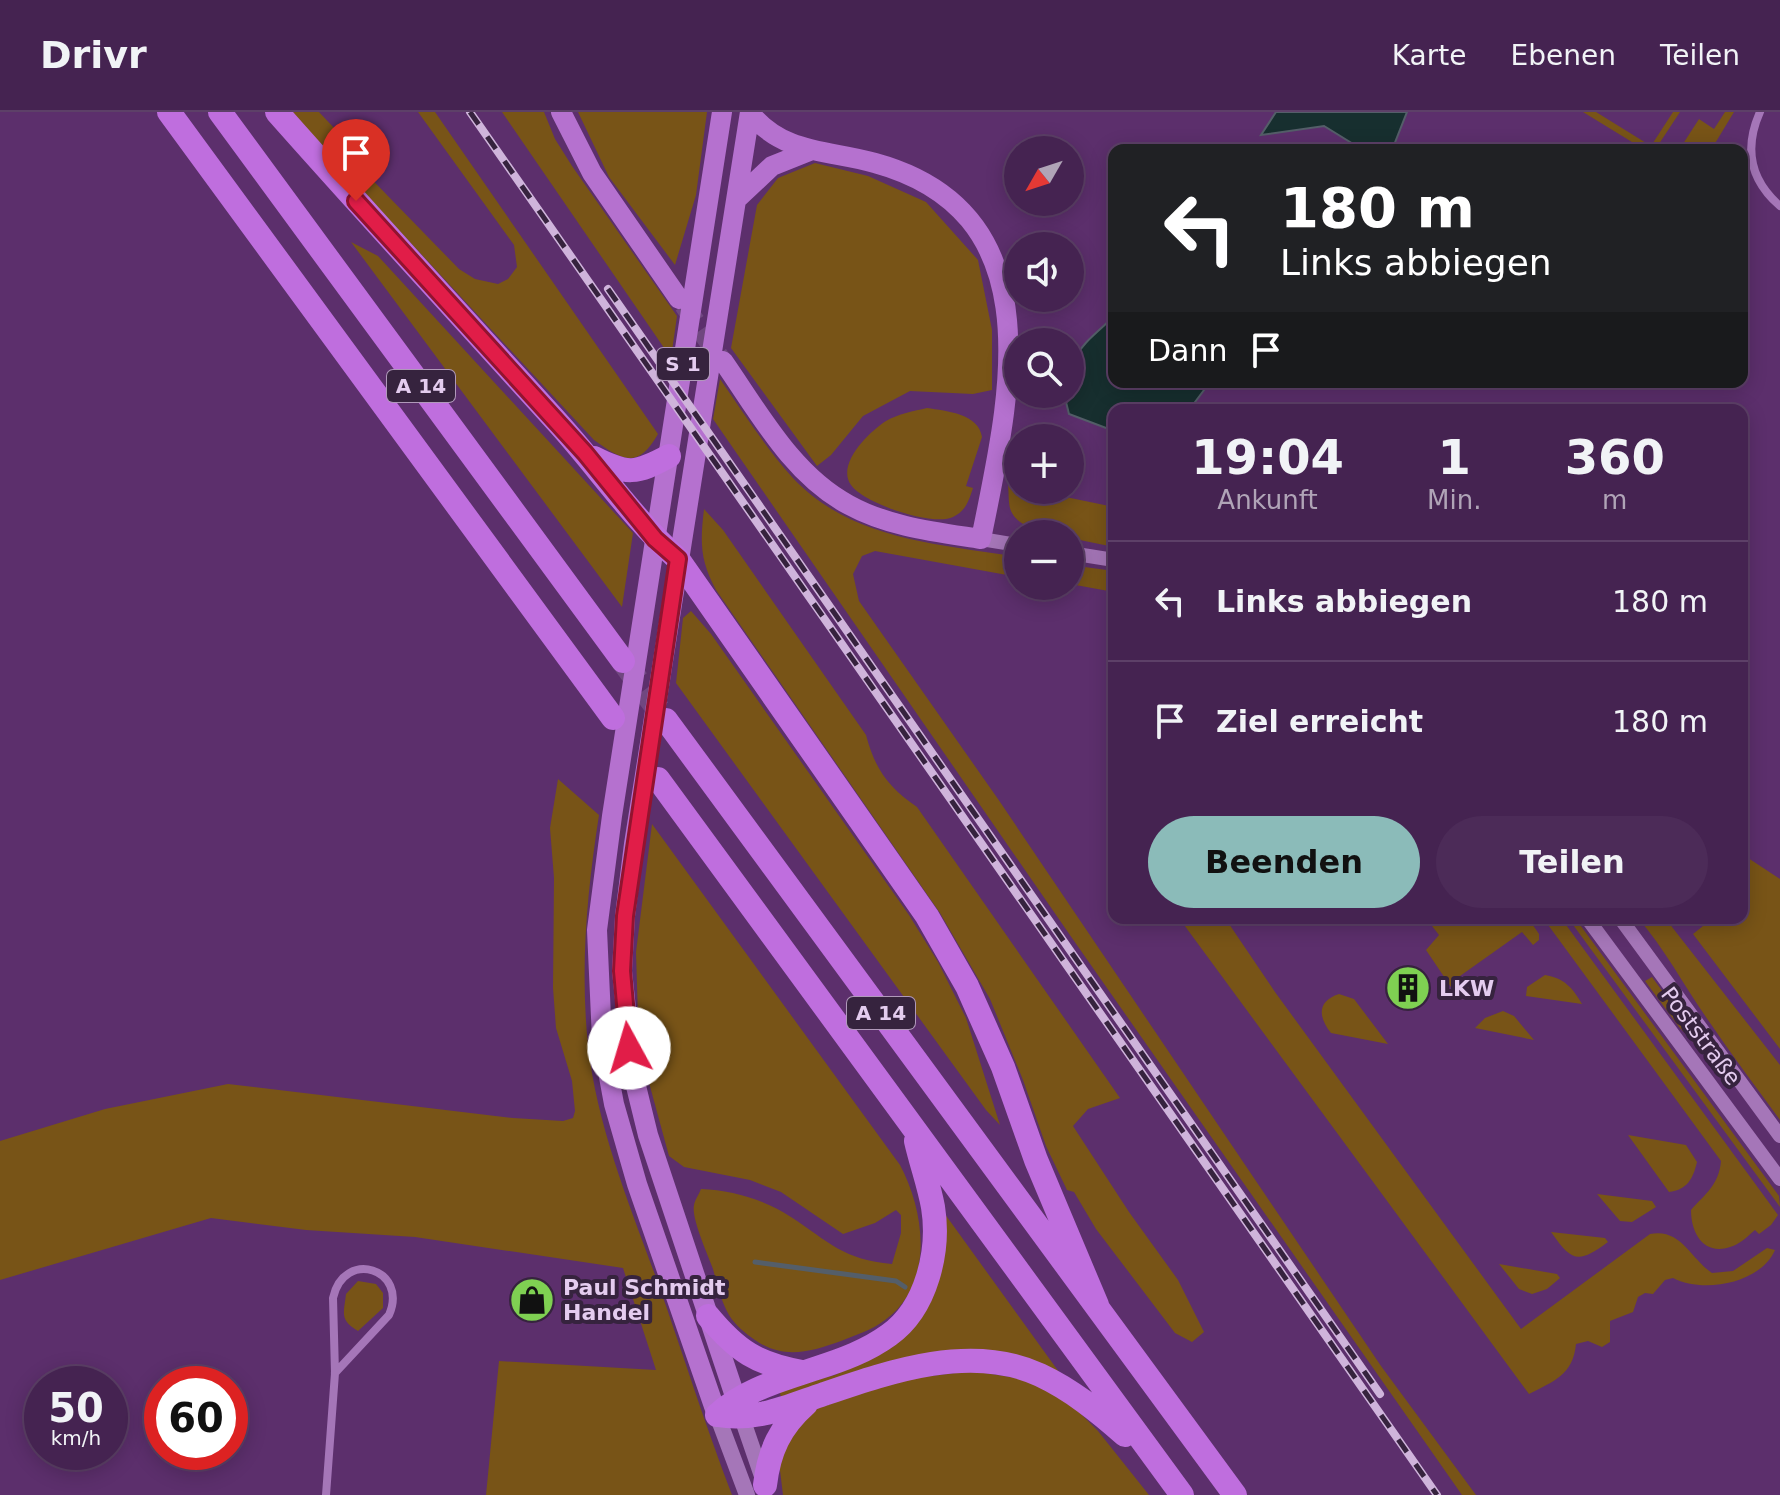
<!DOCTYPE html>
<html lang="de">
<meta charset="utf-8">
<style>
:root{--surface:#452351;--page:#4c2b58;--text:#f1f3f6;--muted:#b0a4b7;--line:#5d4068;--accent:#8bbbb9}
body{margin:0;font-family:"DejaVu Sans",sans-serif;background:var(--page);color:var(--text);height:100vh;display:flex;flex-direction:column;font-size:30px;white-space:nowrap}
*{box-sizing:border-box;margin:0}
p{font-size:26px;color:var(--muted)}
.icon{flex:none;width:44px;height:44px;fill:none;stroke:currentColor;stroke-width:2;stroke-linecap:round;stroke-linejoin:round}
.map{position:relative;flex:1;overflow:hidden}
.details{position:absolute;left:1108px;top:292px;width:640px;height:520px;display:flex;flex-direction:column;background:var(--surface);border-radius:16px;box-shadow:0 4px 20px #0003,0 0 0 2px var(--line)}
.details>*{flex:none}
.banner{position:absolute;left:1108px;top:32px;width:640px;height:244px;border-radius:16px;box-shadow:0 4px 20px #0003,0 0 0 2px var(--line);background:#202124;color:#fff;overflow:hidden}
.needle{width:52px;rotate:231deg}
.tools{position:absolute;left:1004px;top:24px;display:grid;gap:16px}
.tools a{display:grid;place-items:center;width:80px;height:80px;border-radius:50%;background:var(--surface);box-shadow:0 4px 20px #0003,0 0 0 2px var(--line);font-size:40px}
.speed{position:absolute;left:24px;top:1254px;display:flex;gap:16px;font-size:40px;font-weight:700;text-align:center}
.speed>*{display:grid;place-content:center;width:104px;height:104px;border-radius:50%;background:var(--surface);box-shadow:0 4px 20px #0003,0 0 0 2px var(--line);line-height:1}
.speed small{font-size:20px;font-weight:400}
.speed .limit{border:12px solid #d22;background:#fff;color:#111}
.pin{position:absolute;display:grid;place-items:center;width:68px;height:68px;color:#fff;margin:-82px -34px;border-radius:50% 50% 50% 0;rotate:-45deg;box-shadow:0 0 8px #0007}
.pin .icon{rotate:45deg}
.me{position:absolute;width:88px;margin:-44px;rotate:354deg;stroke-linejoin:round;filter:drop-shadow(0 0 6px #0008)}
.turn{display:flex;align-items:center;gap:28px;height:168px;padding:0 40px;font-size:36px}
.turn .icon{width:104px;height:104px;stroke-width:2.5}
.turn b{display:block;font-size:56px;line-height:68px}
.then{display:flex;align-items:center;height:76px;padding:0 40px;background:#0003;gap:16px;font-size:30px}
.eta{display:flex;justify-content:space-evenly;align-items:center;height:136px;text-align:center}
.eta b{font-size:48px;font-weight:800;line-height:56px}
.button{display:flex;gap:16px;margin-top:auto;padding:16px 40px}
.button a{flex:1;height:92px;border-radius:48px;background:var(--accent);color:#111;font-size:32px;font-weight:800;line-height:92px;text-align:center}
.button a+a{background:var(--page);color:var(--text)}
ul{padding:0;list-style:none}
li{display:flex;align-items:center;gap:24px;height:120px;padding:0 40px;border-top:2px solid var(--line)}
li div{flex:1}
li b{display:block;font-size:30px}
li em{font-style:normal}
header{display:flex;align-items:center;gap:48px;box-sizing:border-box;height:112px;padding:0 40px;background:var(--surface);border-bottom:2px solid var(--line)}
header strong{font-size:38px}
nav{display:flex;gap:44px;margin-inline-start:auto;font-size:28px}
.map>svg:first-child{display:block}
</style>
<header>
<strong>Drivr</strong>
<nav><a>Karte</a><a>Ebenen</a><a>Teilen</a></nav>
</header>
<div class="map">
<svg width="1780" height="1383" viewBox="0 0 1780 1383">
<rect width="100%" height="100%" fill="#5c2f6c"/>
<!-- green -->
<path fill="#785417" d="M289,0h30l17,18 15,28 108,111 16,10 23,5 10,-5 9,-12 -3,-22 -96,-133h17l223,322c-20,35 -35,27 -64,6z
M502,0h42l11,27 17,27 105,150 -6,42z
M578,0h129l-11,83 -21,70 -66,-88z
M1583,0h13l55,34 22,-34h7l-25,38h-10z
M1725,0h9l-23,38h-32l20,-31 15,10z
M815,51l53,13 58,26 52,58 14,70v60l-19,4 -63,-3 -47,25 -32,39 -14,11 -86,-118 26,-143 21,-27z
M351,130l27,14 255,277 -11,74z
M720,267c23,33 45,68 72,98 58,63 147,67 226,80v20l-143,-26 -13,5 -9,18 6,27 139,198 383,567 95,129h-14l-390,-557 -359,-519z
M927,296c20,3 52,6 55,29l-16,49 7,2c-4,12 -7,23 -20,29 -20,10 -90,-14 -102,-32 -15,-21 18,-53 35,-64 12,-7 28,-10 41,-13z
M1008,373l10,2v3h14l82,17v40l-44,-9v-4c-18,0 -51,-4 -59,-23 -3,-7 -2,-18 -3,-26z
M704,397l19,21 143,205c9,34 22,52 51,72l203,291 -32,11 -15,17 56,86 49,68 26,52 -12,10 -17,-9 -79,-104 -22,-37 -7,-2 -21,-44 -23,-66 -33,-81 -50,-86 -224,-323c-16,-30 -16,-47 -12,-81z
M1070,453l44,6v21l-44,-8z
M691,499l20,23 198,281 29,47 28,56 34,107 -14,-15 -310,-427 7,-65z
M558,667l41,36c-12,77 -19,152 -11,230 9,82 42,161 70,238 25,71 47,142 74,212h-246l13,-134 157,9 -33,-102 -208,-31 -109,-7 -95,-12 -211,62v-139l105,-32 123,-25 285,34 50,3 10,-3 2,-7 -3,-30 -16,-53 -3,-40 1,-110 -4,-50z
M652,712l248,341c25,47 35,119 -15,155 -13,10 -29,15 -44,21 -31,11 -57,19 -86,-1 -9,-6 -20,-15 -26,-25 -8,-14 -12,-31 -16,-46 -5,-14 -22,-51 -19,-64 1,-5 5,-11 7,-16 31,1 64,11 90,28 38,25 53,43 101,47l9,-31v-18l-5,-5 -21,13 -32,11 -62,-42 -31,-12 -66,-13 -15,-11 -21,-77 -10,-61 -2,-66z
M1742,742l38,25v170l-87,-115 20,-16h29z
M1179,806h46l50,74 246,337 129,-95c31,-6 40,24 62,39l21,-2 34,-23 8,2c-14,33 -71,44 -102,28l-8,2 -12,14 -8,-1 -7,4 -5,15 -23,9v21l-8,5 -14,-6 -12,3c-3,31 -22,37 -47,50z
M1434,806h94l11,16v6l-6,5 -11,-13 -62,44 10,14 -11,9 -33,-49 13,-15 -10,-13z
M1543,806h18l217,297 -7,10 -12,9 -4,-4c-7,6 -14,13 -22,16 -28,11 -42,-11 -42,-36 14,-16 28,-25 30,-49z
M1568,806h7l204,278 1,11z
M1638,806h27l115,147v55c-24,-33 -49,-66 -72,-100 -24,-34 -43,-71 -70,-102z
M1545,863c19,3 28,13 37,29l-56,-8 1,-9z
M1652,865l50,68 -3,3 -20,-21 -34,-46z
M1339,882l15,5 34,45 -57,-11c-13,-16 -14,-32 8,-39z
M1503,899l11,5 20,24 -59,-12 10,-10z
M1628,1023l58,10 11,17c-4,17 -10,28 -28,30z
M1597,1082l55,7 4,6 -24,15 -12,-1z
M942,1098l122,169 -44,-20 -238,41 -3,-10 56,-15 54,-27z
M1551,1120l54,6 3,4c-30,22 -36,20 -57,-10z
M1499,1152l58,10 3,4 -13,11 -15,5 -13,-5z
M358,1169l18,3 7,9v15l-25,23c-19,-11 -14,-18 -12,-37z
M972,1259l58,9 44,27 24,24 51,64h-366l-4,-33 15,-36 28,-22 77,-24z"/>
<!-- water -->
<path fill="#172f2f" stroke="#545e69" stroke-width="2" d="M1276,0h131l-15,38h-29l-39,-24 -63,9z
M1114,204v66h96l-21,28h-75v21l-45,-17 -5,-20h6c0,-46 14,-48 44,-78z"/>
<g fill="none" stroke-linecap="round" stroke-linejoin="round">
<!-- stream -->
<path stroke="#545e69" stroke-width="5" d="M755,1150l141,19 9,6"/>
<!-- primary-tunnel -->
<path stroke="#704780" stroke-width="20" stroke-dasharray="20 10" stroke-linecap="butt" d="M684,193l36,53"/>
<!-- motorway-tunnel -->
<path stroke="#704780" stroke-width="24" stroke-dasharray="24 12" stroke-linecap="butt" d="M623,549l43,59"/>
<!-- minor -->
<path stroke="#a576b8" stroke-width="8" d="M1760,0c-16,36 -10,68 20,94
M326,1383l9,-122 -2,-75c11,-50 76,-29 56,17l-54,58"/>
<!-- tertiary -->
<path stroke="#a576b8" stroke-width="14" d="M981,427l37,6
M1070,441l44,7
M1587,806l193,261
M1620,806l160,218"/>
<!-- secondary -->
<path stroke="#a576b8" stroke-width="16" d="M717,1303l30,80
M742,1306l22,64"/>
<!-- primary -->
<path stroke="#b571cf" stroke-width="20" d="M561,0l31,61 87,126
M738,86l34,-32 40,-16
M723,249c35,50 69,114 126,144 40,22 87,27 132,34 28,-139 76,-326 -106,-376 -47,-13 -92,-9 -125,-50
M741,1302l-93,-279 -15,-61 -11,-103 3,-55 9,-72 116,-732
M717,1303l-80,-231 -23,-80 -12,-65 -5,-109 15,-114 110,-704"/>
<!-- motorway -->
<path stroke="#bf6ede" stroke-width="24" d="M169,0l444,606
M220,0l403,549
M277,0c93,105 187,207 281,311 40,44 75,96 120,136l249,357 40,70 36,81 33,93 61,145
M594,346c33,17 42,16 75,-2
M666,608l569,775
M658,667l524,716
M708,1204c29,35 49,48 94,56
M717,1303c41,6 69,-8 107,-21 67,-23 148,-51 216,-19 32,15 59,37 85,60
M717,1303c28,-26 65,-35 100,-47 25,-8 50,-17 72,-33 38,-27 51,-85 44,-128 -4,-22 -12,-44 -17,-66
M765,1373c4,-34 15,-58 41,-81"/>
<!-- rail casing -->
<g stroke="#cfb4db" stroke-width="8">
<path id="rail" d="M470,0l967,1383
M608,177l772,1105"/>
</g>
<!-- rail -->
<use href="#rail" stroke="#36233e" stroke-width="5" stroke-dasharray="15" stroke-linecap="butt"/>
</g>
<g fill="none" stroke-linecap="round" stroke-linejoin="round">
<!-- route casing -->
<g stroke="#92132f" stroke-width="20">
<path id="route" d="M356,89l229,252 70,86 23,20 -53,357 -3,55 7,77"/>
</g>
<!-- route -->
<use href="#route" stroke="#e11d48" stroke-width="14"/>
</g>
<!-- icons -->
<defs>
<g id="building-disc" transform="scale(2.3)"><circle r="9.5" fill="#7fd052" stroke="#36233e"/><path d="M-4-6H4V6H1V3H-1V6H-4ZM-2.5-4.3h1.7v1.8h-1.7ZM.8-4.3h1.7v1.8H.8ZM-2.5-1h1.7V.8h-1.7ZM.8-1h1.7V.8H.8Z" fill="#111"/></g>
<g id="shop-disc" transform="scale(2.3)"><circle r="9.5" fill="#7fd052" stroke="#36233e"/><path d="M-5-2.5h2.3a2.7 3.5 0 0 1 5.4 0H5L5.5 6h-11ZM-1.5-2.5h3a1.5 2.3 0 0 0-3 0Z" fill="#111"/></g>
</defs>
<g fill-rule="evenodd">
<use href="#building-disc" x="1408" y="876"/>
<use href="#shop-disc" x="532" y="1188"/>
</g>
<g text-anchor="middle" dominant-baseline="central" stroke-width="8" stroke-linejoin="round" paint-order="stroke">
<!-- shield labels -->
<g fill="#36233e" stroke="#b099ba" stroke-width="2">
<rect x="657" y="236" width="52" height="32" rx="6"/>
<rect x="387" y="258" width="68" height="32" rx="6"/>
<rect x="847" y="885" width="68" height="32" rx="6"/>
</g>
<g font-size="20" font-weight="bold" fill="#e4ccef">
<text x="683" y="252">S 1</text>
<text x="421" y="274">A 14</text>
<text x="881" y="901">A 14</text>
</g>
<!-- poi labels -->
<g font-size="22" font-weight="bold" fill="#e4ccef" stroke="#36233e" text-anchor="start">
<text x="1439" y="876">LKW</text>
<text x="563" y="1175">Paul Schmidt<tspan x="563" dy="25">Handel</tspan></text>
</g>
<!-- street labels -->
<g font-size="22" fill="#e4ccef" stroke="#36233e">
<text transform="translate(1701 924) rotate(53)">Poststraße</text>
</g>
</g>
</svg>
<div class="tools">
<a><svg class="needle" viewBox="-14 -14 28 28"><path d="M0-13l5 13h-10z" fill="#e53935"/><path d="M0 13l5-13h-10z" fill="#b0a4b7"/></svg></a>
<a><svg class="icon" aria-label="sound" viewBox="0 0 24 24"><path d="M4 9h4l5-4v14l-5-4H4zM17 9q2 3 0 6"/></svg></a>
<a><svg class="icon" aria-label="search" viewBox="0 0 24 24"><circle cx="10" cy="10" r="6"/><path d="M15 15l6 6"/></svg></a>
<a>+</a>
<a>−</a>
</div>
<div class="speed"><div>50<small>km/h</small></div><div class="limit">60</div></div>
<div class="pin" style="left:356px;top:89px;background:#d93025"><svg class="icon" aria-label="arrive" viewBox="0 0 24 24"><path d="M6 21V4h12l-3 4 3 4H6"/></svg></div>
<svg class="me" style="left:629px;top:936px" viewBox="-20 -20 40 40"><circle r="19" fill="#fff"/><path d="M0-13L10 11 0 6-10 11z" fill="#e11d48"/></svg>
<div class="banner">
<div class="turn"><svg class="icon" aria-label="left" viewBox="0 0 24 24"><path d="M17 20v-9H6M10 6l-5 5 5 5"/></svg><div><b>180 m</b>Links abbiegen</div></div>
<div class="then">Dann<svg class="icon" aria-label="arrive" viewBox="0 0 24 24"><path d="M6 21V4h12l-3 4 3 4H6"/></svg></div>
</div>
<section class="details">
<div class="eta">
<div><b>19:04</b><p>Ankunft</p></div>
<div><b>1</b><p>Min.</p></div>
<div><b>360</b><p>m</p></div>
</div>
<ul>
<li><svg class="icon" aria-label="left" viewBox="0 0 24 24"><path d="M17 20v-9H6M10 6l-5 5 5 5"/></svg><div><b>Links abbiegen</b></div><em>180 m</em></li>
<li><svg class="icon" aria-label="arrive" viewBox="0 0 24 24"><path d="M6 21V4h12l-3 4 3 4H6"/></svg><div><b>Ziel erreicht</b></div><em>180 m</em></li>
</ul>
<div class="button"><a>Beenden</a><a>Teilen</a></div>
</section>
</div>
